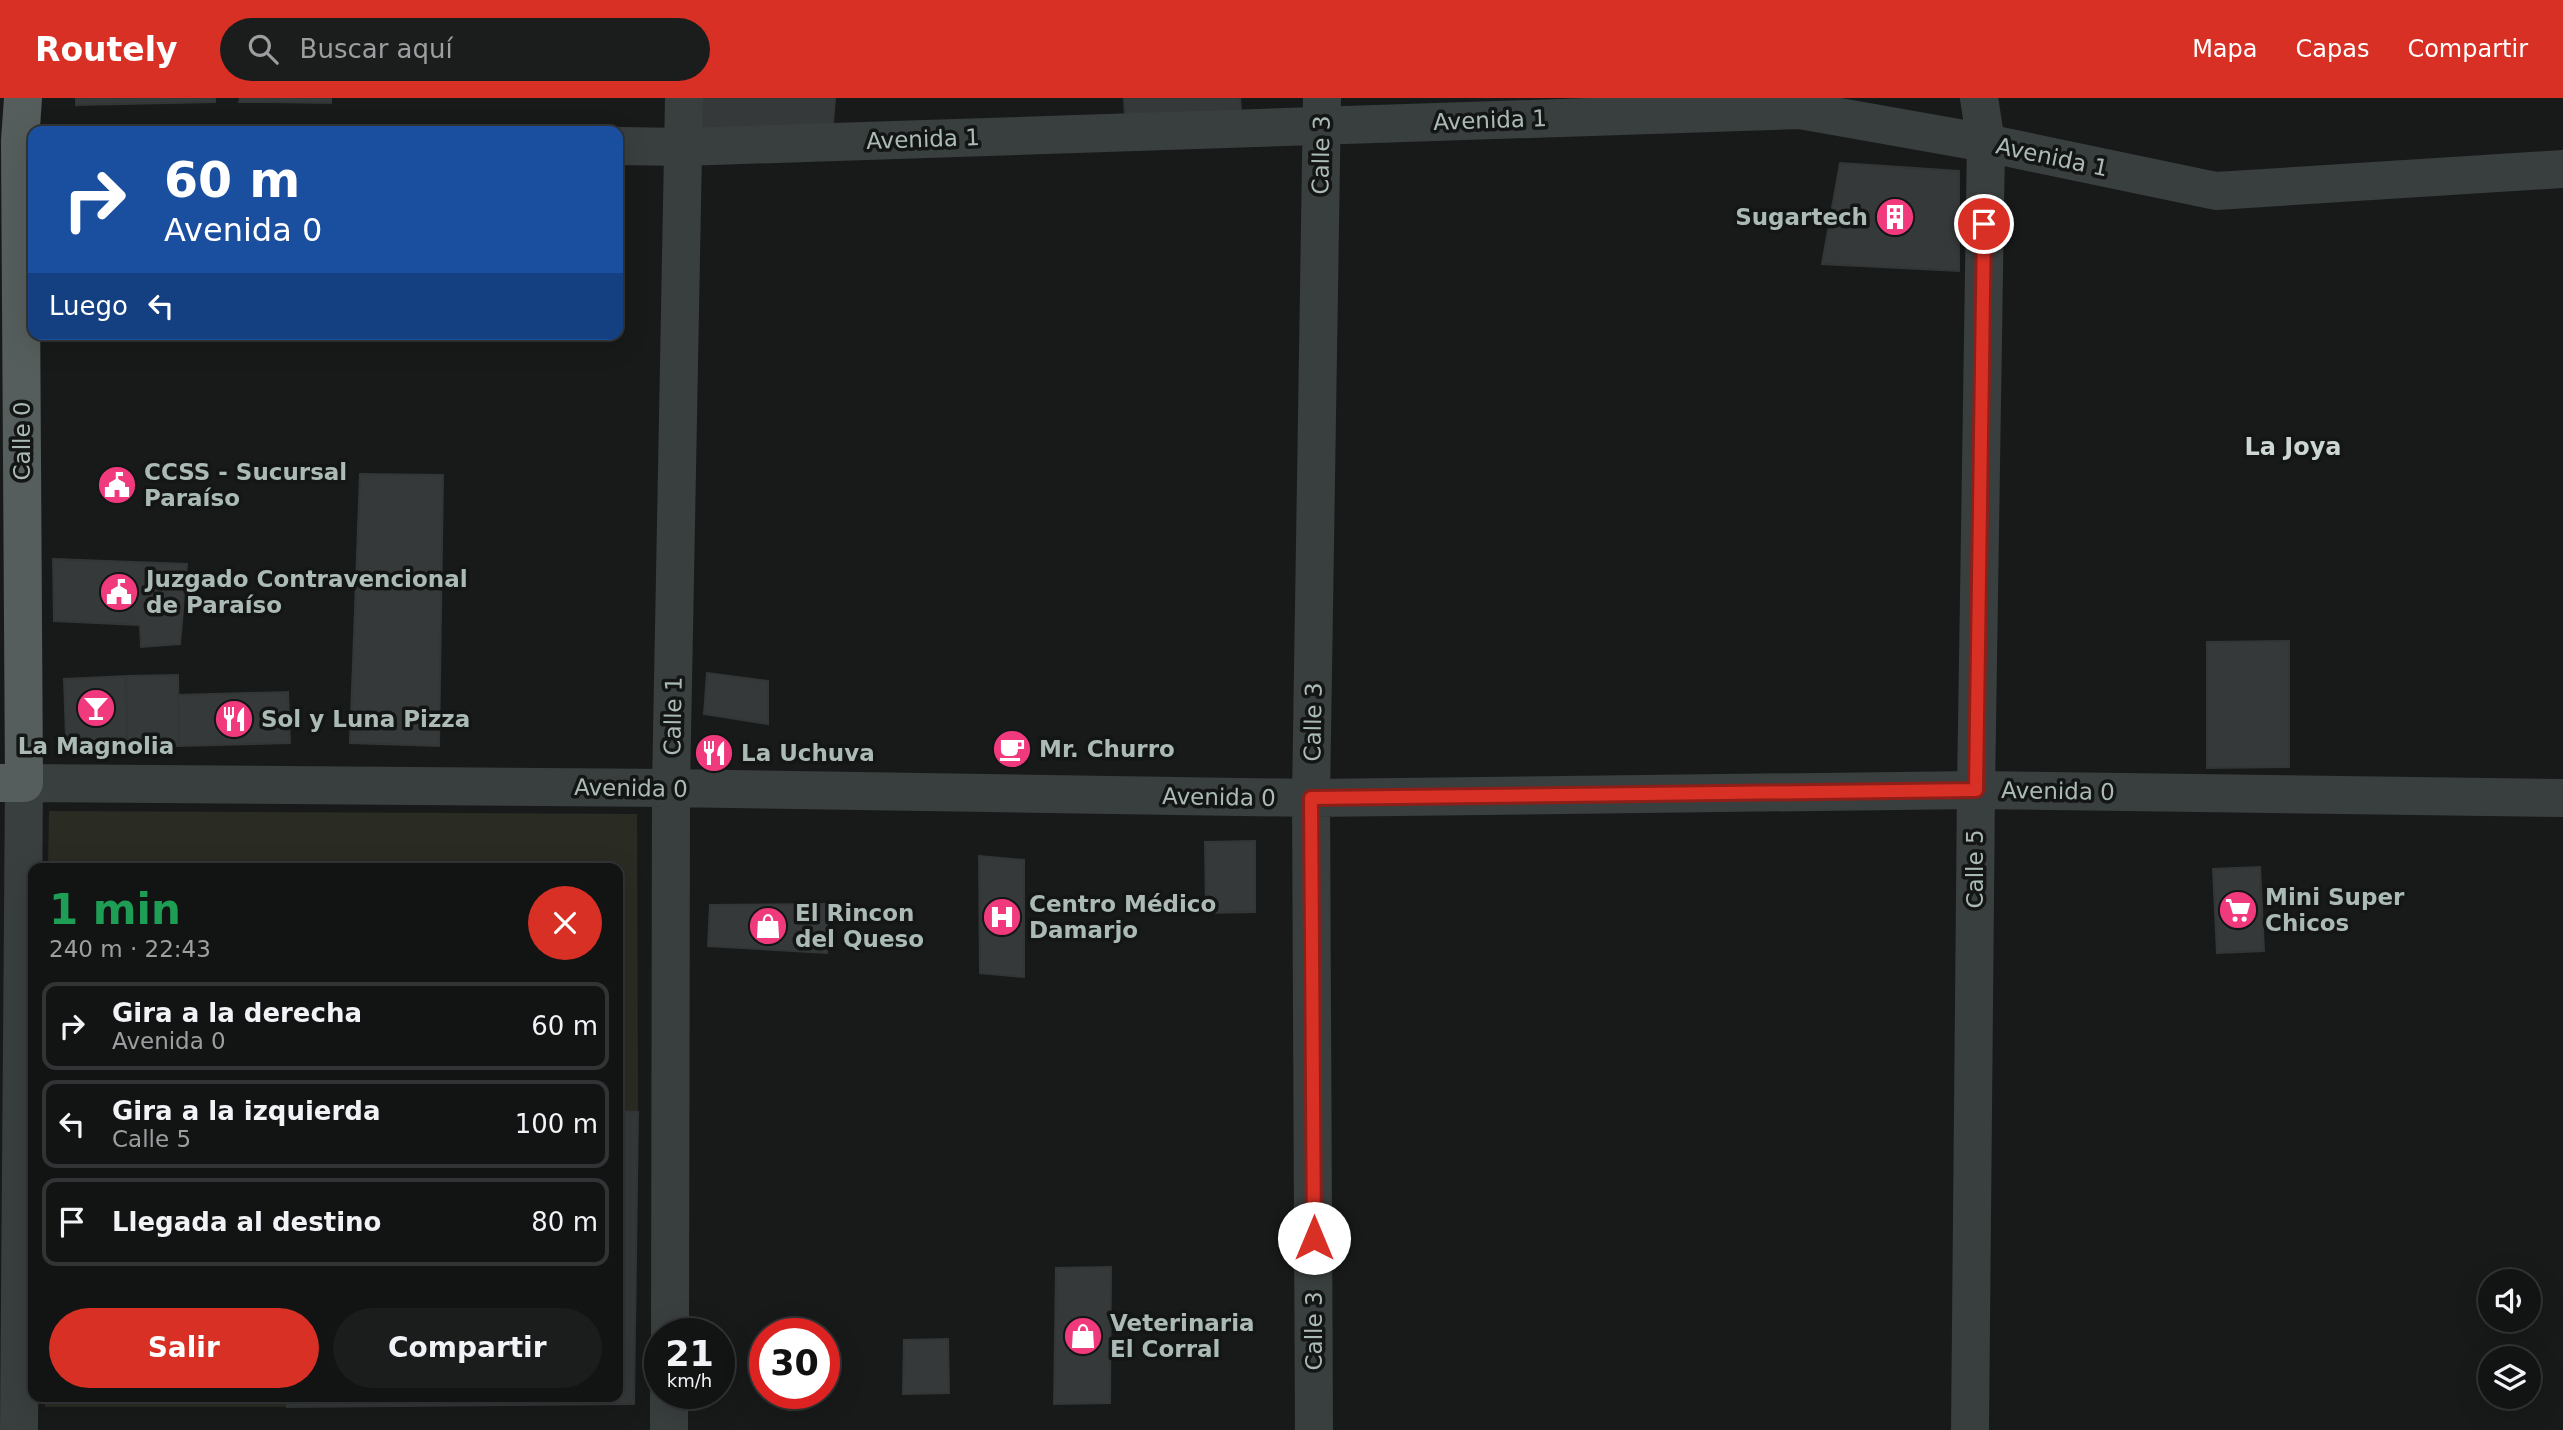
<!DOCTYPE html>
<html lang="es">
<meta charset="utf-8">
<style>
:root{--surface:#121414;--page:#1b1d1d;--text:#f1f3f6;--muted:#9c9ea0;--line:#313334;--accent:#d93025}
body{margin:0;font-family:"DejaVu Sans",sans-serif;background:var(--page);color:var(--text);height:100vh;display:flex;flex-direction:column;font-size:26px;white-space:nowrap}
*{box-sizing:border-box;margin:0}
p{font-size:23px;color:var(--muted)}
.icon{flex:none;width:38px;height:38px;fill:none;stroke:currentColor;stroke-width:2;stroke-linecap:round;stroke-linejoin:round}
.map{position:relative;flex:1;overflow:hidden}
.side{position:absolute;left:28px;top:765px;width:595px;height:539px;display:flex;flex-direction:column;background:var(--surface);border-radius:14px;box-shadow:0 7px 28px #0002,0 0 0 2px var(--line)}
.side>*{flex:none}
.hud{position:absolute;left:28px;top:28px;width:595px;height:214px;border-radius:14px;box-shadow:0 7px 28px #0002,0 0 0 2px var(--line);background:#1a4fa0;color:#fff;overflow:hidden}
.buttons{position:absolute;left:2478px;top:1171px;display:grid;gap:14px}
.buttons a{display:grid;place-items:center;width:63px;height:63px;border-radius:50%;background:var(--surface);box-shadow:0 7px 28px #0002,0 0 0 2px var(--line);font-size:35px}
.speed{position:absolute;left:644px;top:1220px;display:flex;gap:14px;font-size:35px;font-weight:700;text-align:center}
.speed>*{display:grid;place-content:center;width:91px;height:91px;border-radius:50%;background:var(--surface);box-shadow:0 7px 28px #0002,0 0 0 2px var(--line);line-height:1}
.speed small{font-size:18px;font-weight:400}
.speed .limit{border:10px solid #d22;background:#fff;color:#111}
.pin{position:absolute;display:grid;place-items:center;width:60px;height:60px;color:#fff;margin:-30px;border:4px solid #fff;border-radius:50%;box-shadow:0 2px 7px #0007}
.me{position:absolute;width:77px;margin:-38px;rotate:0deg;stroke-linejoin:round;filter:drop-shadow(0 0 5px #0008)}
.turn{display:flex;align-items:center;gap:24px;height:147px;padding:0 21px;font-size:32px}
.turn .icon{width:91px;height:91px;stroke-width:2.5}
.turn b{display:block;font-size:49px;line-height:60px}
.then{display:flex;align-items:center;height:66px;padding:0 21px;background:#0003;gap:14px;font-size:26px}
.round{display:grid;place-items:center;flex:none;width:74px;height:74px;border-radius:37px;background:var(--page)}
.head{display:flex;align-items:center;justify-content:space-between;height:119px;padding:0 21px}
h1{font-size:42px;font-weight:800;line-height:52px;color:#1e9e55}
.button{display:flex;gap:14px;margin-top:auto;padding:14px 21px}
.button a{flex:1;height:80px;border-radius:42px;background:var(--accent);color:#fff;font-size:28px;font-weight:800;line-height:80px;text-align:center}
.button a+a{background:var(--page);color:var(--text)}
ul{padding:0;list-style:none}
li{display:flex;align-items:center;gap:21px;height:88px;margin:0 14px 10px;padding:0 7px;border:4px solid var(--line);border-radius:14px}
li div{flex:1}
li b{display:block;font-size:26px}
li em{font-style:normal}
header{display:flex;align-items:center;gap:42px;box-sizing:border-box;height:98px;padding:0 35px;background:var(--accent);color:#fff}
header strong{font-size:33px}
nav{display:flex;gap:38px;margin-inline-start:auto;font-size:24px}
.search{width:490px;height:63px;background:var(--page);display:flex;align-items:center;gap:18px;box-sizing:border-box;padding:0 24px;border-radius:38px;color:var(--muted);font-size:26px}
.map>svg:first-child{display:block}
</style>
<header>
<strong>Routely</strong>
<div class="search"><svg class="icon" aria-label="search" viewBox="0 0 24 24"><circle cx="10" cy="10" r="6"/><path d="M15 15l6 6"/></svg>Buscar aquí</div>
<nav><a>Mapa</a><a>Capas</a><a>Compartir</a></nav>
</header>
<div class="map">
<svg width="2563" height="1332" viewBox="0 0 2563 1332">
<rect width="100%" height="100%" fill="#181a1a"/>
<!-- green -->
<path fill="#2a2b22" d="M49,713l588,3 1,298 -20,-1v-243h-570z
M287,1298v11h-242v-10z"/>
<!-- building -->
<path fill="#353939" stroke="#323636" stroke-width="2" d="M76,0h139v4l-139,3z
M240,0h29v4h-30z
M269,0h62v5l-62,-1z
M687,0h148l-2,26 -150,23z
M1124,0h116l1,12 -116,7z
M1840,65l119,8v100l-137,-7z
M360,376l83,1 -4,271 -89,-3z
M53,461l134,5 -7,80 -39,3 -1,-22 -86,-4z
M2289,543v126l-82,1v-126z
M707,575l61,8v43l-64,-10z
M178,577l1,71 -52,1 -1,-71z
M126,578l1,71 -46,-1 -15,-9 -2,-58z
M288,594l2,51 -111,3 -1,-51z
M1255,743v71l-49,1 -1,-71z
M979,758l45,4v117l-44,-4z
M2260,769l4,84 -47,2 -4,-84z
M827,806v49l-119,-7 2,-41z
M618,1013l20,1 -4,292 -347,3v-11h331z
M1111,1169l-1,136 -56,1 2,-136z
M948,1241l1,54 -46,1 1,-54z"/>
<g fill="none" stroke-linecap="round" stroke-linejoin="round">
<!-- minor -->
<path stroke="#393f3e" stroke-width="38" d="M618,48l65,1 1117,-37 186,33 230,48 347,-22
M670,1236l1,-546 13,-690
M19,1332l5,-647 647,5 640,10 665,-8 587,8
M669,1332v-37
M1314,1332l-3,-632 11,-700
M1970,1332l6,-640 10,-647 -7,-45"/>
<!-- major -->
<path stroke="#555e5c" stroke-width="38" d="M0,685h24l-4,-642 3,-43"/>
</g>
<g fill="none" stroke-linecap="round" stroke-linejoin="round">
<!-- route casing -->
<g stroke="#8d1f18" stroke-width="18">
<path id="route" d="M1314,1140l-3,-440 665,-8 8,-566"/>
</g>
<!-- route -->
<use href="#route" stroke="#d93025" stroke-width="12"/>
</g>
<!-- icons -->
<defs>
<g id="building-disc" transform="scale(2.0125)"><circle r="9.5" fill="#f13a7d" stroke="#131615"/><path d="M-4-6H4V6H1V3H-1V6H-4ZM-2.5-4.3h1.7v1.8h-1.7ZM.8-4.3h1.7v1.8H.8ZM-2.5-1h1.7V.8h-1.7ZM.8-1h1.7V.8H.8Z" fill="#fff"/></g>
<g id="civic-disc" transform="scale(2.0125)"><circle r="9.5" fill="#f13a7d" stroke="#131615"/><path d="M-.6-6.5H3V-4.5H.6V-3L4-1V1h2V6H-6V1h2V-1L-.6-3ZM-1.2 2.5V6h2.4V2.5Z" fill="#fff"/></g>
<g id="bar-disc" transform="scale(2.0125)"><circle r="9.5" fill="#f13a7d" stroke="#131615"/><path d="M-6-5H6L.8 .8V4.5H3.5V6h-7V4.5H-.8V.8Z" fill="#fff"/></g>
<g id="restaurant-disc" transform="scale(2.0125)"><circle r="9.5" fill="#f13a7d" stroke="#131615"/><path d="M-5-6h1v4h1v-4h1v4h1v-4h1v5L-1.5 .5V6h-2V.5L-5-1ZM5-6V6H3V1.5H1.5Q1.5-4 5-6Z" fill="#fff"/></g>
<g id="cafe-disc" transform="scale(2.0125)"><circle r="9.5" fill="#f13a7d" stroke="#131615"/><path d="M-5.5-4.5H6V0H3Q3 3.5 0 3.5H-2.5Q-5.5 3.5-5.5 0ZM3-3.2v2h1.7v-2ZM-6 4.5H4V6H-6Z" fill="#fff"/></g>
<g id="supermarket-disc" transform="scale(2.0125)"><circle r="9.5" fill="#f13a7d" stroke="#131615"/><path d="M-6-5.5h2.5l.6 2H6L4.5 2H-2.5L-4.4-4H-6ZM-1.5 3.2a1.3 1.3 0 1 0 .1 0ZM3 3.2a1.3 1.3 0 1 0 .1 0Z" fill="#fff"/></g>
<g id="hospital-disc" transform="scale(2.0125)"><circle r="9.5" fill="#f13a7d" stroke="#131615"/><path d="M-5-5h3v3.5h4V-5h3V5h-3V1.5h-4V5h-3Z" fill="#fff"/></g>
<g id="shop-disc" transform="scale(2.0125)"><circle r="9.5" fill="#f13a7d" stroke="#131615"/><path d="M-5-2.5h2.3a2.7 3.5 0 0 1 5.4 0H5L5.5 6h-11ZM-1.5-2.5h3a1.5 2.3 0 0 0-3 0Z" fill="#fff"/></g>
</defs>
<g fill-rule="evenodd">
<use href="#building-disc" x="1895" y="119"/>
<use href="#civic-disc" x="117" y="387"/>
<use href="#civic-disc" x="119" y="494"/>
<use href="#bar-disc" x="96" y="610"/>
<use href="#restaurant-disc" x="234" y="621"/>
<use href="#cafe-disc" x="1012" y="651"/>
<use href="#restaurant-disc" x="714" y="655"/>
<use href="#supermarket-disc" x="2238" y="812"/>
<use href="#hospital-disc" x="1002" y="819"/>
<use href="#shop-disc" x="768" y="828"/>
<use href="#shop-disc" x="1083" y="1238"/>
</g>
<g text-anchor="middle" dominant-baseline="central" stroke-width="7" stroke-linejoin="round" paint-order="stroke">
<!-- street labels -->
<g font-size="23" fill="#abbab5" stroke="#131615">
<text transform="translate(1490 22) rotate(-2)">Avenida 1</text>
<text transform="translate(923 41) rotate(-2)">Avenida 1</text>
<text transform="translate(1321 57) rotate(-89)">Calle 3</text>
<text transform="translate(2052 59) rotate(12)">Avenida 1</text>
<text transform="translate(22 343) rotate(-90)">Calle 0</text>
<text transform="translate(673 618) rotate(-89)">Calle 1</text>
<text transform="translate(1313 624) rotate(-89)">Calle 3</text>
<text transform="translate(631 690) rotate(1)">Avenida 0</text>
<text transform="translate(2058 693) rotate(1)">Avenida 0</text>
<text transform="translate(1219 699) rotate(1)">Avenida 0</text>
<text transform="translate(1975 771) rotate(-90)">Calle 5</text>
<text transform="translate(1314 1233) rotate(-90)">Calle 3</text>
</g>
<!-- poi labels -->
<g font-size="23" font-weight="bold" fill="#abbab5" stroke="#131615" text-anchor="start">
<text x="1868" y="119" text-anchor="end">Sugartech</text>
<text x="144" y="374">CCSS - Sucursal<tspan x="144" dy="26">Paraíso</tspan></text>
<text x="146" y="481">Juzgado Contravencional<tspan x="146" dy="26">de Paraíso</tspan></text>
<text x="261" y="621">Sol y Luna Pizza</text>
<text x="96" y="648" text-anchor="middle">La Magnolia</text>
<text x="1039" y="651">Mr. Churro</text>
<text x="741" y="655">La Uchuva</text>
<text x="2265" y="799">Mini Super<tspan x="2265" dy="26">Chicos</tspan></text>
<text x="1029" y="806">Centro Médico<tspan x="1029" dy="26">Damarjo</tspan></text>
<text x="795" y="815">El Rincon<tspan x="795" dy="26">del Queso</tspan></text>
<text x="1110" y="1225">Veterinaria<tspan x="1110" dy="26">El Corral</tspan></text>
</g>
<!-- neighbourhood labels -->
<g font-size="24" font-weight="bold" fill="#ccd6d3" stroke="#131615">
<text x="2293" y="349">La Joya</text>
</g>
</g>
</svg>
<div class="buttons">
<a><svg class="icon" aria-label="sound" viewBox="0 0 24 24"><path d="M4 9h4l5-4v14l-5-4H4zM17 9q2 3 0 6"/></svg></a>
<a><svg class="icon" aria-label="layers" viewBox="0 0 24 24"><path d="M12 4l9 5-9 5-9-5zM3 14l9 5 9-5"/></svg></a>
</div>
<div class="speed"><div>21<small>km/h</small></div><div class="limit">30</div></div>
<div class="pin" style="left:1984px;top:126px;background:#d93025"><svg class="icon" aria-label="arrive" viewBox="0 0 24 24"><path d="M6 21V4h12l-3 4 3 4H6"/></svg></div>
<svg class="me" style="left:1314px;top:1140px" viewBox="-20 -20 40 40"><circle r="19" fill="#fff"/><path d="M0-13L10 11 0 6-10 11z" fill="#d93025"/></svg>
<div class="hud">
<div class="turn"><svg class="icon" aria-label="right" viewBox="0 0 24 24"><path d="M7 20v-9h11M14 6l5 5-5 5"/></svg><div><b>60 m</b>Avenida 0</div></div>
<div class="then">Luego<svg class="icon" aria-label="left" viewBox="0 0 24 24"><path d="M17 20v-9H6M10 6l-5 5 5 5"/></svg></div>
</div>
<section class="side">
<div class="head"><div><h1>1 min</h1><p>240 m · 22:43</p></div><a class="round" style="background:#d93025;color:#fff"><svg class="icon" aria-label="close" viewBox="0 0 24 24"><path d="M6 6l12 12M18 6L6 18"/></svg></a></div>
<ul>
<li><svg class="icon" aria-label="right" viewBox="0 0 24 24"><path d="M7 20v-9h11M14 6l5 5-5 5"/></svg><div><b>Gira a la derecha</b><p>Avenida 0</p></div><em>60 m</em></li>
<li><svg class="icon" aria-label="left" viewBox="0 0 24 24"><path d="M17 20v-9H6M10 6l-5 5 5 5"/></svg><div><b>Gira a la izquierda</b><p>Calle 5</p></div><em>100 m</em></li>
<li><svg class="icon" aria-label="arrive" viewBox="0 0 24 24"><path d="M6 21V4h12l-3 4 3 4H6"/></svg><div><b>Llegada al destino</b></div><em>80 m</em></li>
</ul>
<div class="button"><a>Salir</a><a>Compartir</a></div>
</section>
</div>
